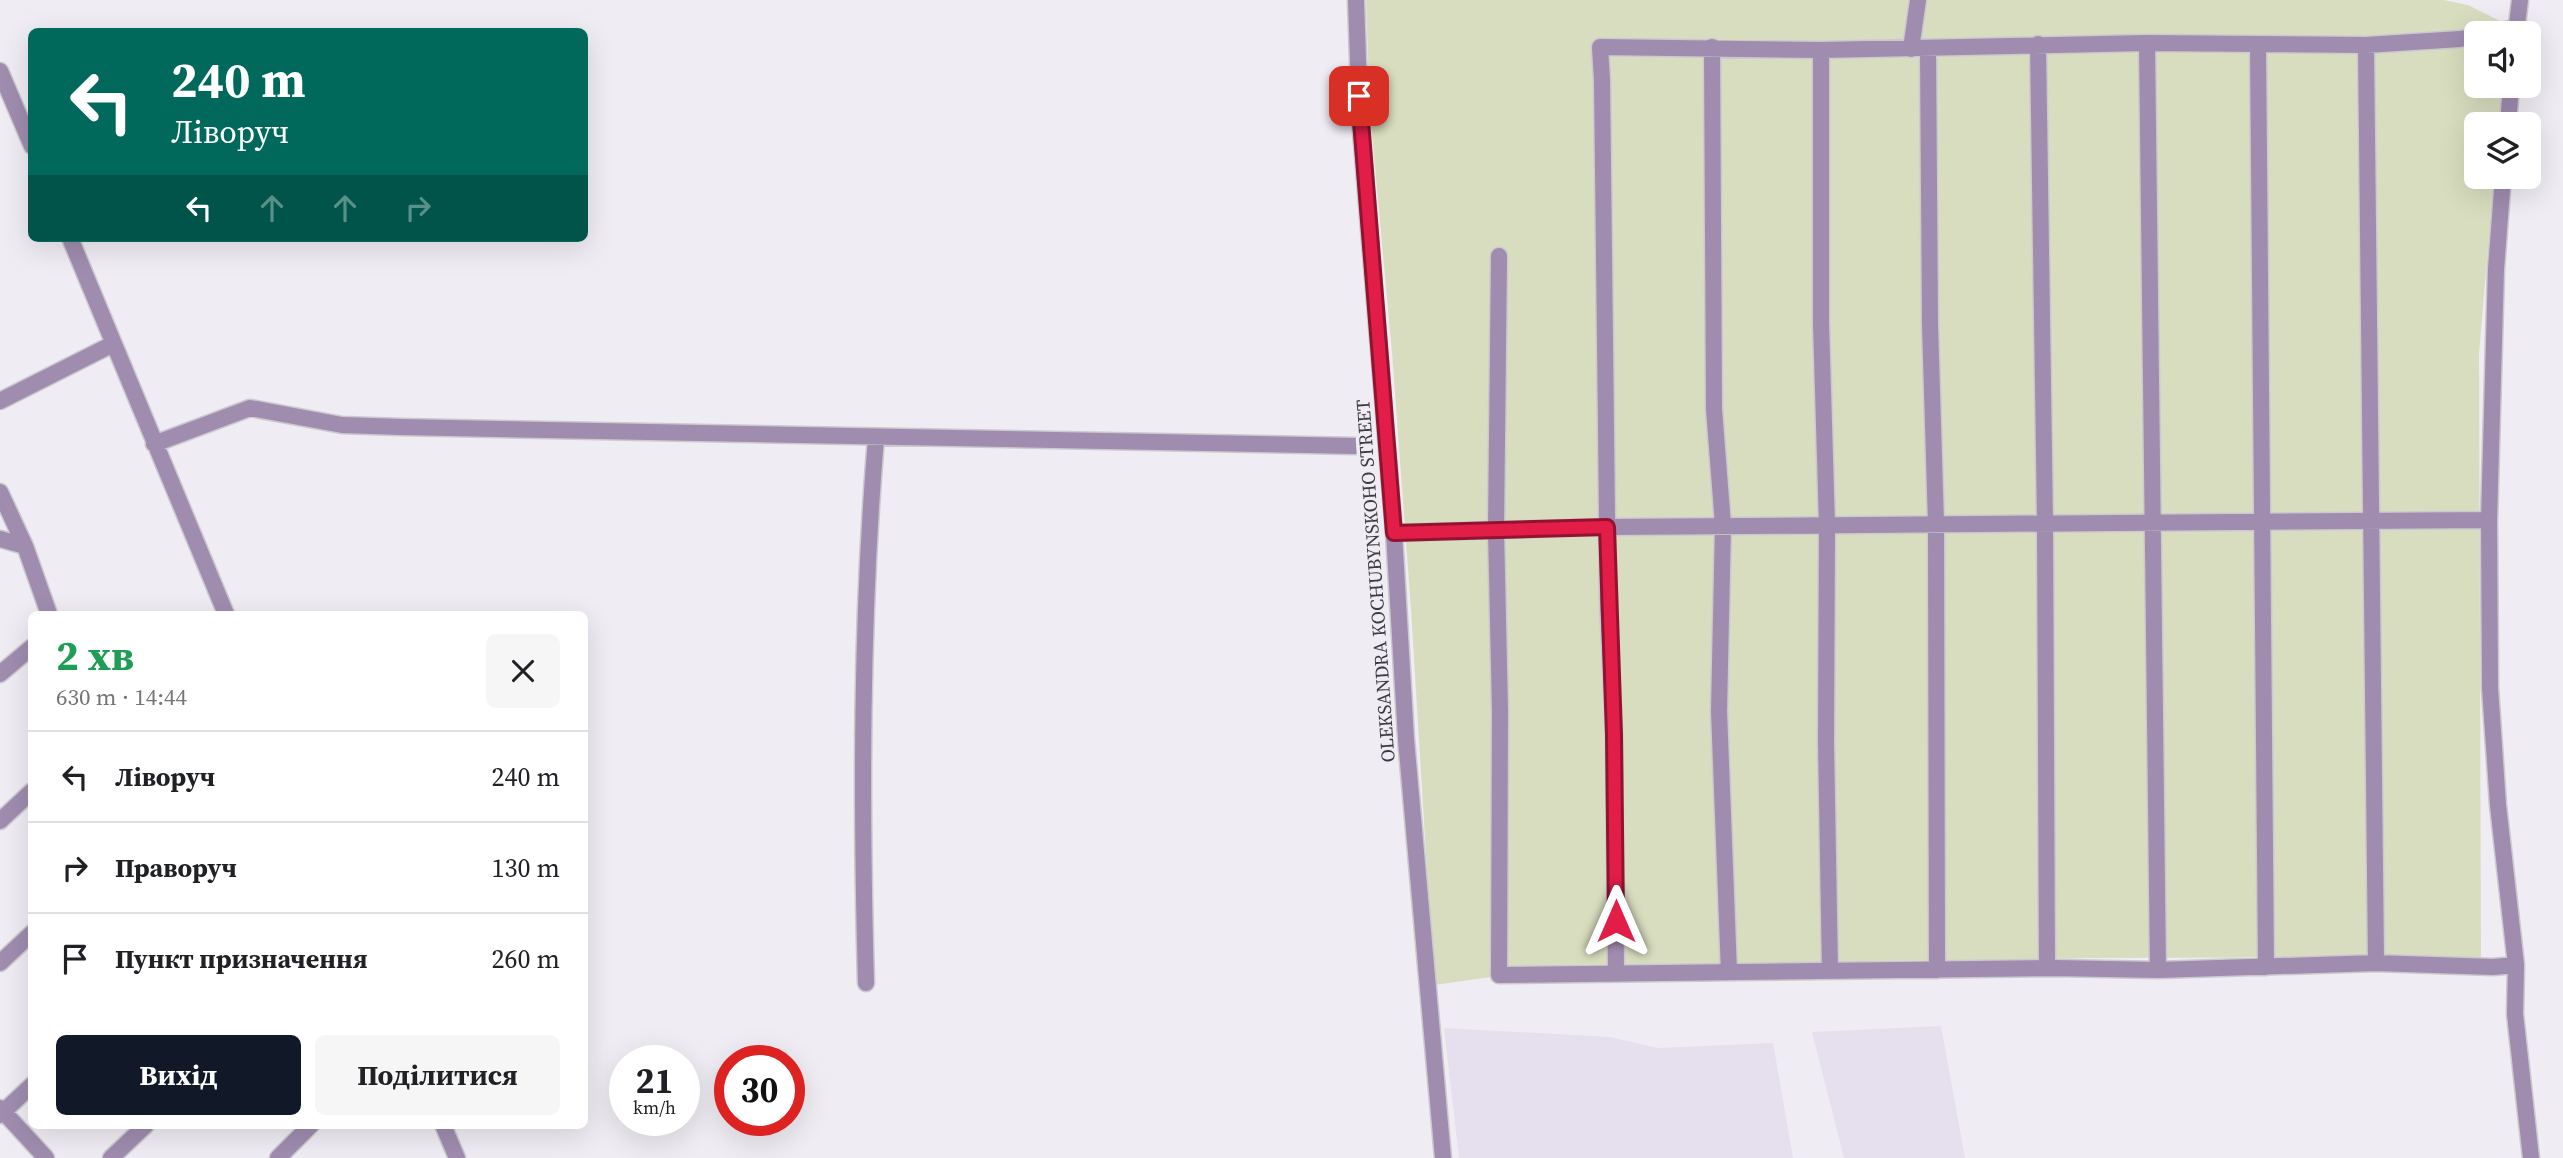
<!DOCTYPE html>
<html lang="uk">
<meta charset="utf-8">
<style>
:root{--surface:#fff;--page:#f6f6f6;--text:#202124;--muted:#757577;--line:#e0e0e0;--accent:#111827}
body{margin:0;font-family:"Source Serif 4",serif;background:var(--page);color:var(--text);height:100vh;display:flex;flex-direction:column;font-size:26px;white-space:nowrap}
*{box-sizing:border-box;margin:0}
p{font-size:23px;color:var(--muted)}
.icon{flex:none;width:38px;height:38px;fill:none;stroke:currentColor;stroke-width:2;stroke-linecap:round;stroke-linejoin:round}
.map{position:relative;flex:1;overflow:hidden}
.panel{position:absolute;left:28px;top:611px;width:560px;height:518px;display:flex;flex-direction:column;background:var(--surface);border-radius:10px;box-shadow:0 7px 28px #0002}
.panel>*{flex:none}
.hud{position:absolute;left:28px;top:28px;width:560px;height:214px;border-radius:10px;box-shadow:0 7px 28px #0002;background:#00695c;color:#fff;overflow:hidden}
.fabs{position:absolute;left:2464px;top:21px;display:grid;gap:14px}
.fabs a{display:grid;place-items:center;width:77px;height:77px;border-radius:10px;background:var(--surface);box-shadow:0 7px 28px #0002;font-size:35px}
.speed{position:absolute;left:609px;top:1045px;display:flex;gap:14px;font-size:35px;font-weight:700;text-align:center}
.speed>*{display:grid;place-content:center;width:91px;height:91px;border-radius:50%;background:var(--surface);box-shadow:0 7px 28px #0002;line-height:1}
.speed small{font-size:18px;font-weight:400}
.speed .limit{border:10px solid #d22;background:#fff;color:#111}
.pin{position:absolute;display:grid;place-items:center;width:60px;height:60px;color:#fff;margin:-30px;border-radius:14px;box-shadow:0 4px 10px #0006}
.me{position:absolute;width:77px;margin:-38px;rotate:0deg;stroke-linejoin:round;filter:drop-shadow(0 0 5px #0008)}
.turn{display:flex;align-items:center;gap:24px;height:147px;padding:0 28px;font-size:32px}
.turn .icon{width:91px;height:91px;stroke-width:2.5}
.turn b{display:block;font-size:49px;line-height:60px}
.lanes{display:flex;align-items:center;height:66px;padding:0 28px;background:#0003;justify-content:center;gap:35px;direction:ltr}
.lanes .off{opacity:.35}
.round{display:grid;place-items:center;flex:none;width:74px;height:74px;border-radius:10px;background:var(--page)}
.summary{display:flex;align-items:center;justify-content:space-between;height:119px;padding:0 28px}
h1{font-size:42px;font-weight:700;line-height:52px;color:#1e9e55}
.cta{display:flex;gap:14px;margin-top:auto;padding:14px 28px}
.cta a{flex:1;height:80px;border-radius:10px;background:var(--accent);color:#fff;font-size:28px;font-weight:700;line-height:80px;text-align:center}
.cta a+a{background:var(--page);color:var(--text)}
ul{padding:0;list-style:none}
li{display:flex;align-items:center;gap:21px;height:91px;padding:0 28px;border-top:2px solid var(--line)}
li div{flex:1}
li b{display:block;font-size:26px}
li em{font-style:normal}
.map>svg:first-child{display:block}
</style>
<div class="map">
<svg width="2563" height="1158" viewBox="0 0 2563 1158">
<rect width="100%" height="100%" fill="#efecf3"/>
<!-- built -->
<path fill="#e6dfed" d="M1941,1026l24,132h-121l-32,-126z
M1444,1028l166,9 48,11 115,-5 20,115h-334z"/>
<!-- green -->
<path fill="#d8ddbf" d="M1366,0h1077l25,5 34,17 2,11h-28v53h26l-3,38h-23v53h18l-15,177 2,603 -393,1 -545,12 -109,15 -23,-376 -19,-257 -22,-239z"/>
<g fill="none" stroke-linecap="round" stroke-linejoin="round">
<!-- minor casing -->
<g stroke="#cbc9cf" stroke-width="19">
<path id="minor" d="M1356,0l4,119 34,414 12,206 37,419
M2489,33l27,-5
M2516,33l4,-33
M2147,43l11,927
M2038,44l7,479 2,445
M2366,45l10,918
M2258,46l8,921
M1712,47l2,362 9,116 -4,186 10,261
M1911,49l7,-49
M1928,49l2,275 6,200 1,446
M1821,50v273l6,202 -1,217 4,229
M0,71l32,75
M2508,124l3,-38
M2503,177l-7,92 -7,251 1,168 8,117 18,160 -1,49 16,144
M70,238l156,376
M1499,256l-3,274 4,181 -1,264 556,-7 103,2 218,-7 117,4 23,-2
M0,401l113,-57
M154,444l96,-36 92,17 59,2 955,19
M0,492l25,54
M1394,533l213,-6 882,-7
M0,539l25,7 24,68
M0,674l32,-27
M0,821l32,-30
M0,963l32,-30
M1616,973l-2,-238 -6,-133 -6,-522 -2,-33 221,3 326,-7 219,2 94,-6 16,-3
M866,983c-5,-182 -5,-364 10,-545
M0,1108l46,50
M0,1115l32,-30
M443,1125l14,33
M111,1158l35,-33
M278,1158l33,-33"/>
</g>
<!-- minor -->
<use href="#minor" stroke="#9f8caf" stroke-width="16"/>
</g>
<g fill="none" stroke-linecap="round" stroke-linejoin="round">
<!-- route casing -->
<g stroke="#92132f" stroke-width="18">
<path id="route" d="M1359,96l35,437 213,-6 7,208 2,186"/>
</g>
<!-- route -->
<use href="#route" stroke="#e11d48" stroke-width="12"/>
</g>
<g text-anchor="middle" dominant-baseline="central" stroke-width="7" stroke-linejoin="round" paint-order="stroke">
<!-- street labels -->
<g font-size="19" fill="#3c3b3d" stroke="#efecf3">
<text transform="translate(1375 581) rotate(-94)">OLEKSANDRA KOCHUBYNSKOHO STREET</text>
</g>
</g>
</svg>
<div class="fabs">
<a><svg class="icon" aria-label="sound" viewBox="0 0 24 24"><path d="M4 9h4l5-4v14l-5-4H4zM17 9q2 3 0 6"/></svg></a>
<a><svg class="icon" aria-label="layers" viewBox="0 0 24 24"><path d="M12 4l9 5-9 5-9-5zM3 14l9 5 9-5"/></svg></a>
</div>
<div class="speed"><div>21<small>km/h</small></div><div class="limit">30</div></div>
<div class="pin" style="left:1359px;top:96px;background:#d93025"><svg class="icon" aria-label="arrive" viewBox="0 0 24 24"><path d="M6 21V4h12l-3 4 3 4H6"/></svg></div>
<svg class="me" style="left:1616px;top:921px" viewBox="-20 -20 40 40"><path d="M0-17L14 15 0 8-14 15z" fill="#e11d48" stroke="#fff" stroke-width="4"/></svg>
<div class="hud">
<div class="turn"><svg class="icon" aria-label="left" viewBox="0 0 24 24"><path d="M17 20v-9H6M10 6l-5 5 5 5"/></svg><div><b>240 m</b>Ліворуч</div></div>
<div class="lanes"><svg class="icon" aria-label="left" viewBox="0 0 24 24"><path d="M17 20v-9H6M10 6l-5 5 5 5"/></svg><svg class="icon off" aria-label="ahead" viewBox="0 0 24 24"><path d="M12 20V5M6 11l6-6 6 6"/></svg><svg class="icon off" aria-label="ahead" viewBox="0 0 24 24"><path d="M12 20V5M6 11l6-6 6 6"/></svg><svg class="icon off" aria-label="right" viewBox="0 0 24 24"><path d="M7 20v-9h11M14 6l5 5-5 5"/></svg></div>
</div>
<section class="panel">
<div class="summary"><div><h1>2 хв</h1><p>630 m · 14:44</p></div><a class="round"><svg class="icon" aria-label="close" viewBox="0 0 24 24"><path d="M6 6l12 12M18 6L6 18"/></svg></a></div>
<ul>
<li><svg class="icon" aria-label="left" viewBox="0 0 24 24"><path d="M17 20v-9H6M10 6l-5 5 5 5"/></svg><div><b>Ліворуч</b></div><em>240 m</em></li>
<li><svg class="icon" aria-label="right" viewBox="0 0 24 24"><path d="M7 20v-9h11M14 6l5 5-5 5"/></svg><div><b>Праворуч</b></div><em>130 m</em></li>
<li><svg class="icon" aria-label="arrive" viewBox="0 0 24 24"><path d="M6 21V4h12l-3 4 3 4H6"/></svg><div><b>Пункт призначення</b></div><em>260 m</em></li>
</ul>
<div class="cta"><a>Вихід</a><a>Поділитися</a></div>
</section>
</div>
